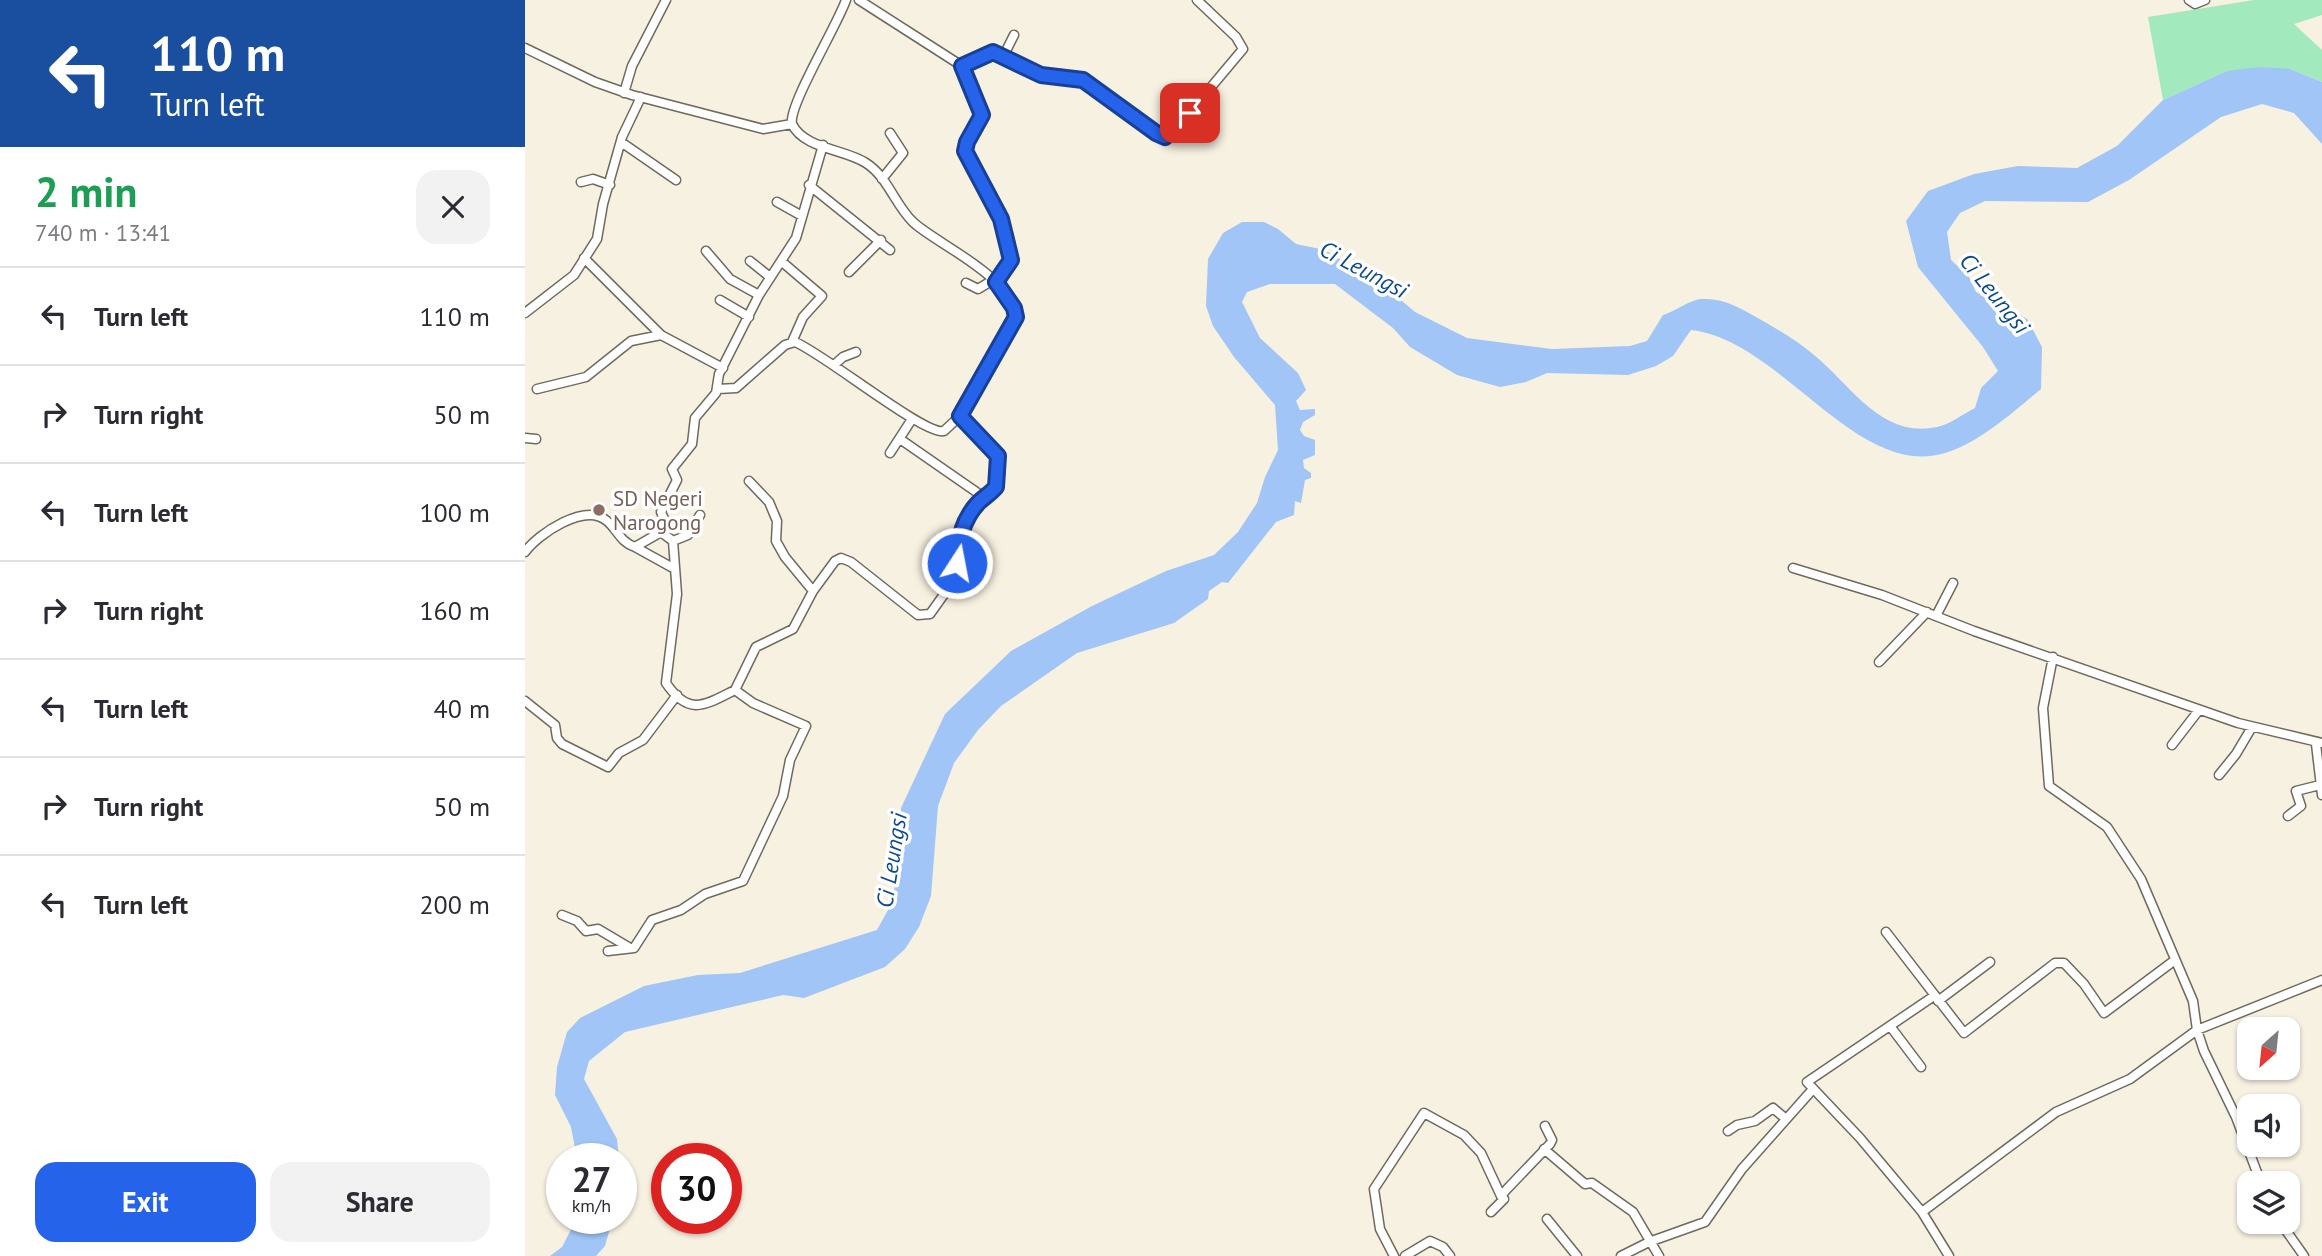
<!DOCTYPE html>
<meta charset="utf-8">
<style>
:root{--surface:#fff;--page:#f2f2f3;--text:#2b2b33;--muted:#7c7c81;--line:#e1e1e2;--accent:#2563eb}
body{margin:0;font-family:"PT Sans",sans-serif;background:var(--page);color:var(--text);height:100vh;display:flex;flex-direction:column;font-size:26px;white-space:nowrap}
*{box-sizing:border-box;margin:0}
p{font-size:23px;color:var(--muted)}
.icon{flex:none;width:38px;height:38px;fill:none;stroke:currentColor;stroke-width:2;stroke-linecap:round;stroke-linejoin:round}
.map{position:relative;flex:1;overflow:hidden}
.drawer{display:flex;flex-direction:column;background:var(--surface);width:525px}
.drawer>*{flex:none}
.banner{background:#1a4fa0;color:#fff;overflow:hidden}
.needle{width:46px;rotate:207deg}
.fabs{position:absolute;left:1712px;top:1017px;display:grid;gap:14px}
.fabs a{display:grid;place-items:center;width:63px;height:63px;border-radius:14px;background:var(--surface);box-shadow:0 2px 5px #0004;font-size:35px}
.speed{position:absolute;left:21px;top:1143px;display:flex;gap:14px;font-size:35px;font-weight:700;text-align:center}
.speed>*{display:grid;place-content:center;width:91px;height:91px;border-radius:50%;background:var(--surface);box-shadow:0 2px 5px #0004;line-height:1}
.speed small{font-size:18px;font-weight:400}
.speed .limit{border:10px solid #d22;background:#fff;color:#111}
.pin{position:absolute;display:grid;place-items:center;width:60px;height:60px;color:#fff;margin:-30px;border-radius:14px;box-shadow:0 4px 10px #0006}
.me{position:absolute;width:77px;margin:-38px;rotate:11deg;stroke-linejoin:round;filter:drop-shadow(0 0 5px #0008)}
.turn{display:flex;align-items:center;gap:24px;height:147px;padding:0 35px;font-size:32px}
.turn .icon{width:91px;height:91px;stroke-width:2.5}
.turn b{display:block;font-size:49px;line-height:60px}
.round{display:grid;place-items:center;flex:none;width:74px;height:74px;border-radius:21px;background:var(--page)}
.overview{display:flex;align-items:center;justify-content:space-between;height:119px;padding:0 35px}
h1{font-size:42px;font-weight:700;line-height:52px;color:#1e9e55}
.button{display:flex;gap:14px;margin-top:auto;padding:14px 35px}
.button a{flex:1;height:80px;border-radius:21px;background:var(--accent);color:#fff;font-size:28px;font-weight:700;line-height:80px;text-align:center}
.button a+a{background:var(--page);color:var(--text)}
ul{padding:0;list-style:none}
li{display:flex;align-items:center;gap:21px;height:98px;padding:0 35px;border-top:2px solid var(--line)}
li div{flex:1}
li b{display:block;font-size:26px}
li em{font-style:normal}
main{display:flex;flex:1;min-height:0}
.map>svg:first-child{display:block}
</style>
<main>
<section class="drawer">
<div class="banner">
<div class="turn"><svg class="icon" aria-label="left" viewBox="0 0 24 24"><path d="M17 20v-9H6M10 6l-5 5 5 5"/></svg><div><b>110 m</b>Turn left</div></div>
</div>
<div class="overview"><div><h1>2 min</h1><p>740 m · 13:41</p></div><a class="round"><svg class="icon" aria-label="close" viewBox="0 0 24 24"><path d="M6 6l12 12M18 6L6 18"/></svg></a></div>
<ul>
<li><svg class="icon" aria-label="left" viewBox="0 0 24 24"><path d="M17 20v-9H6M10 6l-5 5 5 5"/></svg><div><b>Turn left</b></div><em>110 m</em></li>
<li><svg class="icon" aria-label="right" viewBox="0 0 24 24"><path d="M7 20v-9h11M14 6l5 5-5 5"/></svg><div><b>Turn right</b></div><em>50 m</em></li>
<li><svg class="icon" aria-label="left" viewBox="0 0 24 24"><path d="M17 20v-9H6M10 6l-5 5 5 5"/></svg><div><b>Turn left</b></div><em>100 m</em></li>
<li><svg class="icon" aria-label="right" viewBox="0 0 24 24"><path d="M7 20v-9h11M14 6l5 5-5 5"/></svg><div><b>Turn right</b></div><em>160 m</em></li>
<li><svg class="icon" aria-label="left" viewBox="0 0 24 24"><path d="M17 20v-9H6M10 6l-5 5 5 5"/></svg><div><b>Turn left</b></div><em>40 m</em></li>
<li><svg class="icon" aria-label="right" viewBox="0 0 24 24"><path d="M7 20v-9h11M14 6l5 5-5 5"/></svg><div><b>Turn right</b></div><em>50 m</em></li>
<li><svg class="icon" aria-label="left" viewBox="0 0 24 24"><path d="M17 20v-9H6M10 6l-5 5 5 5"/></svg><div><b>Turn left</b></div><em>200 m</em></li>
</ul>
<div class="button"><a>Exit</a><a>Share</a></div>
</section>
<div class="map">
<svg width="1797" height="1256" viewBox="0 0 1797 1256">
<rect width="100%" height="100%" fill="#f7f1e1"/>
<!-- green -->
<path fill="#a2e9be" d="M1729,0h68v15l-28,9 28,26v32l-32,-13 -63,2 -64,29 -15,-83z"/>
<!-- water -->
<path fill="#a0c5f6" d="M1735,67l30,2 32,13v62l-28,-31 -32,-9 -41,13 -92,63 -41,22 -103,-1 -25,12 -13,19 4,28 18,17 7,15 51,27 15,28 -1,42c-27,22 -59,52 -93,63 -90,31 -166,-112 -257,-122l-18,26 -17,10 -28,9 -81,-2 -21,9 -26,5 -43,-12 -47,-28 -17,-19 -58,-44h-65l-23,8 -5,10 18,36 38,35 8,17 -10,11 4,9 15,-1v6l-12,7 -3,8 4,6 11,4v15l-12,5 1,8 7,5v5l-6,2 -4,23 -6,-2 -1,14 -18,7 -48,61 -6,-1 -13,9 -1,8 -34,24 -97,30 -76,53 -23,24 -24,33 -16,43 -7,90 -12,31 -14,22 -20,18 -81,31 -21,-3 -158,37 -36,29 -5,18 33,60 2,19h-42l-6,-31 -16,-32 2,-28 10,-35 13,-14 64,-32 54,-11 42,-2 137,-43 11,-20 12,-40 1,-62 44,-94 66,-63 81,-45 74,-35 48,-16 24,-23 19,-29 8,-26 13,-27 -3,-45 -41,-48 -21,-31 -7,-20 2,-47 15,-26 19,-11h22l14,7 18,15 29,6 64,40 26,22 52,26 85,11 78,-3 17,-5 16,-26c13,-4 28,-16 39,-16 22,-1 36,8 54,18 21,12 40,23 58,38 37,30 67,84 123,72 12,-2 26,-13 38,-19l6,-20 17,-17 -15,-24 -65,-80 -12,-46 22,-30 46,-17 44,-8 59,2 40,-22 46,-46 64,-29z
M52,1218h36l-8,28 -9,10h-46l12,-9z"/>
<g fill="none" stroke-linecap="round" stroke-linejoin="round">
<!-- minor casing -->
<g stroke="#6f6a5c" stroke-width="11">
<path id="minor" d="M334,0l103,66 20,49c-3,12 -17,22 -17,34 0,31 57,73 44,117l-13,16
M1664,0l6,4 10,-4
M0,48l70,34 37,13 131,34 29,-5
M479,55l10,-20
M437,66l31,-14 48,23 42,5 73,53 14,3 73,-87 -7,-12 -39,-37
M99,93l8,-27 34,-66
M96,142l55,38
M357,179l21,-26 -13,-20
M56,182l12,-3 17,6
M284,185l81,65
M252,202l25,14
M181,251l24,28 29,16
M59,258l77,77
M225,261l20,16
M256,261l41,35 -19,21 -11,25
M324,272l32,-32
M441,283l12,6 15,-9
M195,300l29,17
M0,313l49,-38 23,-36 6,-35 19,-67 19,-40
M309,365l9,-8 13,-5
M12,389l49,-12 45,-36 30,-6 62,33
M193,389l18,-1 49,-43 10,-3c28,11 130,94 149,89l16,-15
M0,438l11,1
M375,439l85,59
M365,453l22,-34
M224,481l20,21 8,19 -1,20 9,16 28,34
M136,532l4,-11 -4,-9 16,-32 -5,-11 20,-25 3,-26 21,-25 3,-19 40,-79 37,-57 27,-93
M148,541l15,-6 12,-20
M110,547l38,21
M0,552c13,-18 60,-50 82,-31 11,9 13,21 28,26l26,-15 12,9 4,53 -11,89c23,34 39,22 69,7
M1268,568l89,27 92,36 264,92 84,20
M1411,616l17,-33
M1528,657l-10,51 6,78 58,41 34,52 52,122 4,29 7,21 32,66 25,66
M1354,662l48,-50
M0,701l30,24 2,13 5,6 46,23 11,-14 24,-13 34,-45
M1791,744l6,51
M1647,745l27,-35
M1694,775l17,-21 16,-27
M1763,816l13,-10 -5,-15 24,-6
M37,915l15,6 9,10 12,-2 32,19
M1361,932l78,101 91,-70h9l20,21 20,29 71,-53
M83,951l26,-3 18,-28 29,-10 24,-16 38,-13 40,-85 7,-36 16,-34 -53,-23 -18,-13 21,-43 37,-18 20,-38 22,-30 6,-3 10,4 67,53 12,-1 25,-35 1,-34 11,-23 11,-19 18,-16 2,-31 -38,-40 51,-88c19,-45 -73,-82 -98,-106 -18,-17 -25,-45 -47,-59 -21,-14 -62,-14 -74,-39 -4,-18 45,-98 54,-124
M1413,1001l52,-39
M1365,1026l31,41
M1203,1131l9,-6 18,-4 18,-13 13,11
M1019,1149l41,35 7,-1 41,29 26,44
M966,1212l13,-13 -3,-3 6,-7 43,-45 2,-4 -7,-14
M1397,1212l-62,-74 -53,-56 127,-86
M1022,1219l30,37
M1755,1222l24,34
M869,1256l-14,-27 -6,-40 50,-76 40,22 17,18 20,43
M880,1256l25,-15 13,6 7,9
M1096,1256l28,-14 56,-20 37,-53 71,-80
M1424,1256l-27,-44 134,-100 74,-33 67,-49 125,-50"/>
</g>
<!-- minor -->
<use href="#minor" stroke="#fff" stroke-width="8"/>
</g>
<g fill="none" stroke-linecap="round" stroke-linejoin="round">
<!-- route casing -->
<g stroke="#184099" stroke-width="18">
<path id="route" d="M432,563c0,-21 6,-44 21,-60 6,-6 12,-9 18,-16l2,-31 -38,-40 56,-99 -2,-9 -18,-26 15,-22 -10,-41 -36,-68 2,-9 15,-27 -20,-49 31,-14 48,23 42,5 73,53 9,4 25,-24"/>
</g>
<!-- route -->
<use href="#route" stroke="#2563eb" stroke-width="12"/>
</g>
<!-- markers -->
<circle fill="#8d6e63" stroke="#fff" stroke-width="2.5" cx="74" cy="510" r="7"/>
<g text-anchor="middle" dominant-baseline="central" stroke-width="7" stroke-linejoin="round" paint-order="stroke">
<!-- education labels -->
<g font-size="21" fill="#785e54" stroke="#fff" text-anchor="start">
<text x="88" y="498">SD Negeri<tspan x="88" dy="24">Narogong</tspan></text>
</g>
<!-- water labels -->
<g font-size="23" font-style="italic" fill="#0d4b91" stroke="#fff">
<text transform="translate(839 269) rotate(28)">Ci Leungsi</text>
<text transform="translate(1470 293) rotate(51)">Ci Leungsi</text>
<text transform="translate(366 860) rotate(-81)">Ci Leungsi</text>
</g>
</g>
</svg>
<div class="fabs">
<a><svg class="needle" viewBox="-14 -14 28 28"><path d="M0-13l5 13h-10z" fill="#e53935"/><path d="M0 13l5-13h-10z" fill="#7c7c81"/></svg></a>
<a><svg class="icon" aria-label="sound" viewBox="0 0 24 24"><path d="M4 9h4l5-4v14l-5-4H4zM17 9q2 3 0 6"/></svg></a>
<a><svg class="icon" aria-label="layers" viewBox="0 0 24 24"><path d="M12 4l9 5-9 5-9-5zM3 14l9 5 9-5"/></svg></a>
</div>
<div class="speed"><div>27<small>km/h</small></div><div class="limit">30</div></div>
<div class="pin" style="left:665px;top:113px;background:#d93025"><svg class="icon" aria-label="arrive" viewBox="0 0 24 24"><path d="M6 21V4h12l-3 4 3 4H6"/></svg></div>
<svg class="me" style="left:432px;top:563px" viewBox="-20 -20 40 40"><circle r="17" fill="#2563eb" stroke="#fff" stroke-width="3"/><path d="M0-11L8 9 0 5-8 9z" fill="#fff"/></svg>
</div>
</main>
